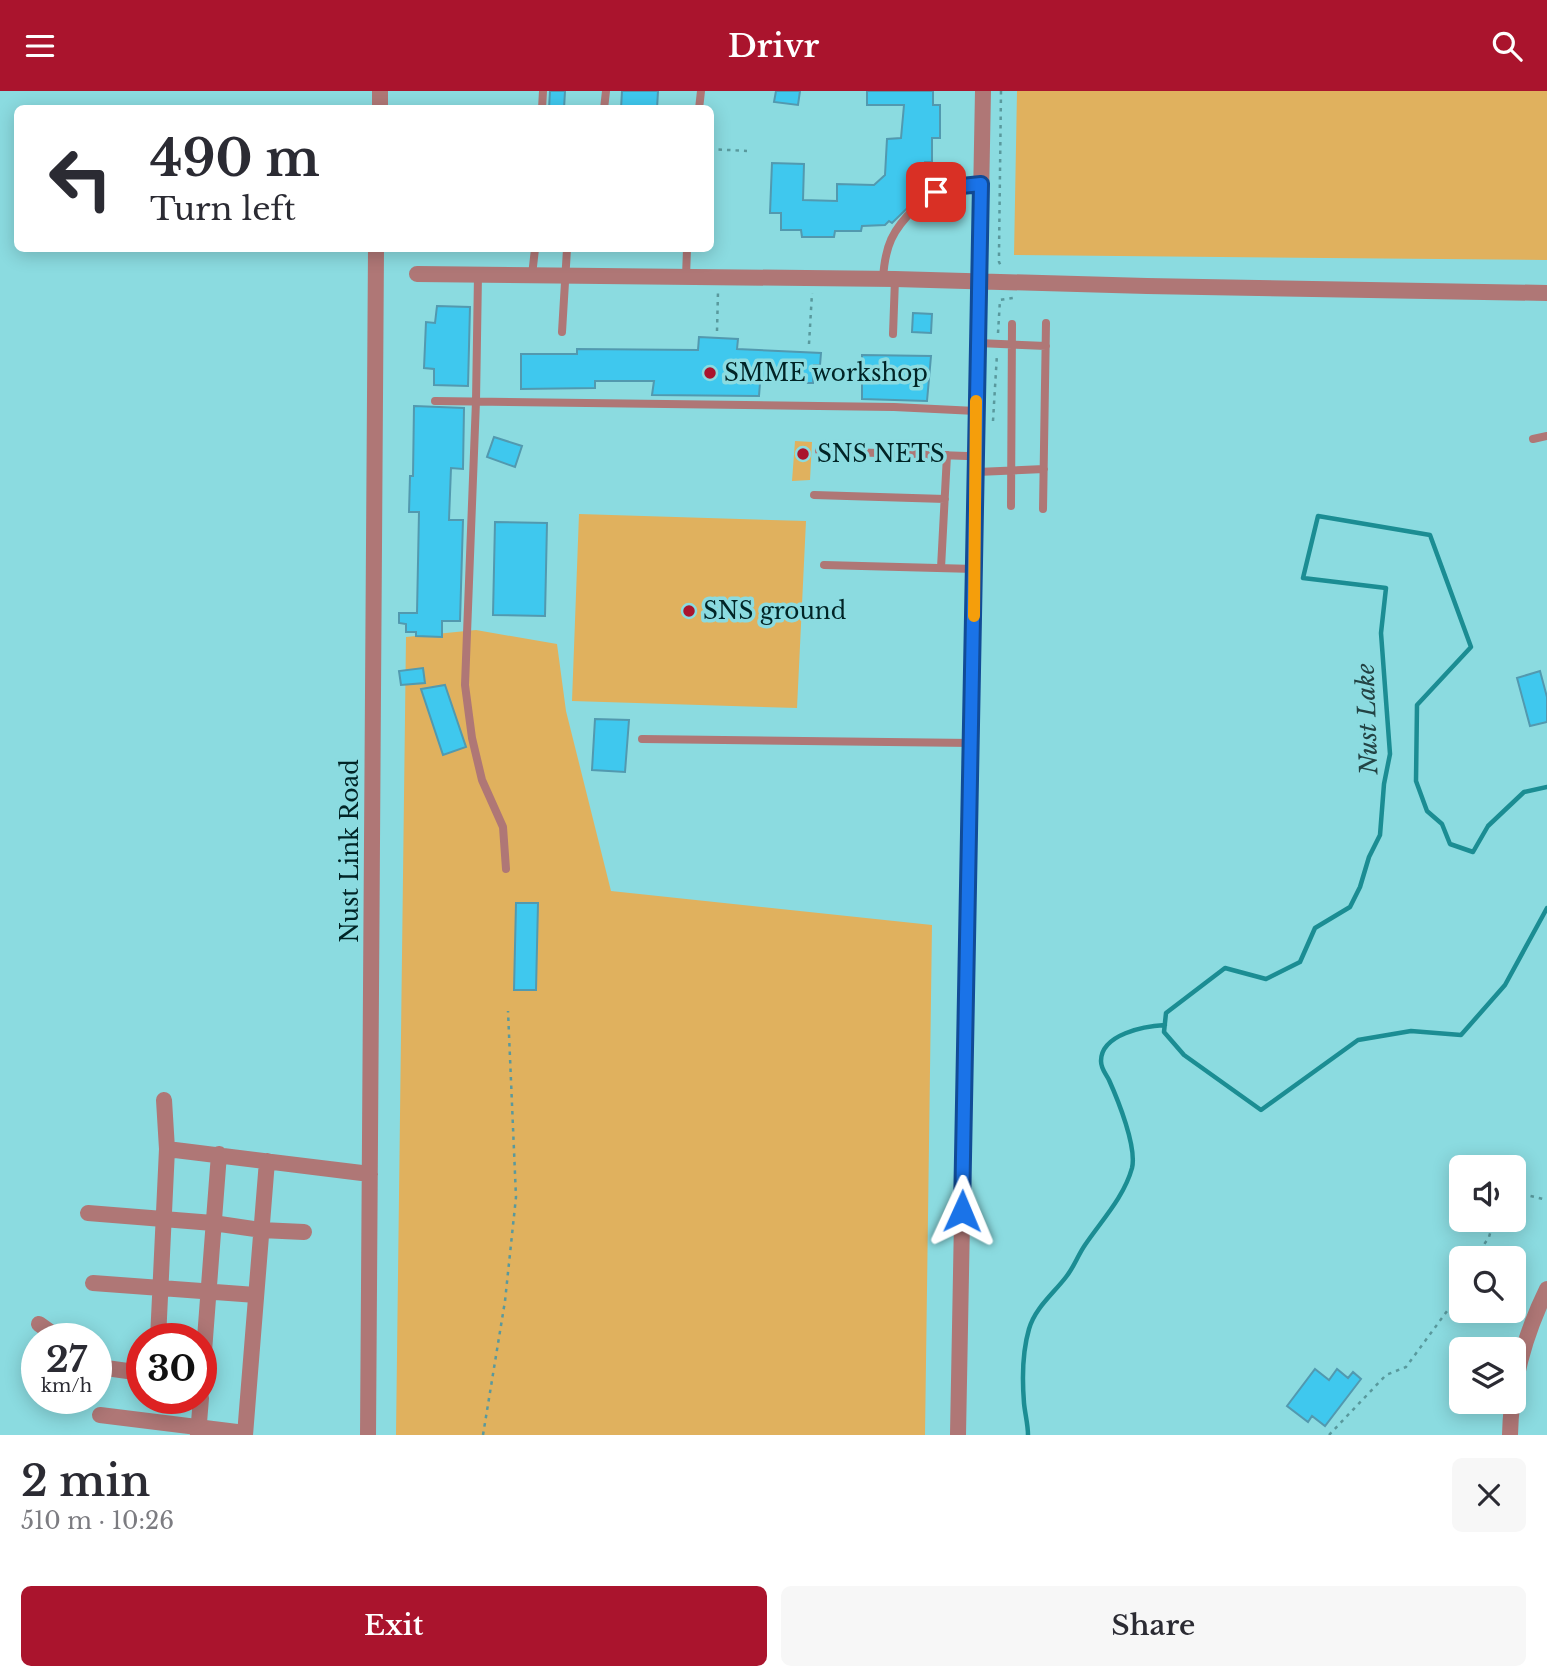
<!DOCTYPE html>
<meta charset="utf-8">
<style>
:root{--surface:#fff;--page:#f7f7f7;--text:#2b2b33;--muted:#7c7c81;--accent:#aa142d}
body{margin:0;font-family:"Libre Baskerville",serif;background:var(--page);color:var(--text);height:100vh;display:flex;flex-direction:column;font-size:26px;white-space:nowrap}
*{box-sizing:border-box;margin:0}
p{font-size:23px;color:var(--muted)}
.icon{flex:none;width:38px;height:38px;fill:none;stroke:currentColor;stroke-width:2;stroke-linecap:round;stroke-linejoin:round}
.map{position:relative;height:1344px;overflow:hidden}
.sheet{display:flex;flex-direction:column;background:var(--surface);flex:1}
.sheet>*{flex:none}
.banner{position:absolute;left:14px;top:14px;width:700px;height:147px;border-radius:10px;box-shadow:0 4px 18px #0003;background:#fff;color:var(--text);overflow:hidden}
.fabs{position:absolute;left:1449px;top:1064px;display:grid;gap:14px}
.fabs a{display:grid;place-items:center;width:77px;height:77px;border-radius:10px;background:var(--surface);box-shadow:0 4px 18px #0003;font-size:35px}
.speed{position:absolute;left:21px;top:1232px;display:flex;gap:14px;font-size:35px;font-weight:700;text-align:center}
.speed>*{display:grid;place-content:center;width:91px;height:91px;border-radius:50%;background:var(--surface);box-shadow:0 4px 18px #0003;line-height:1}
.speed small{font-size:18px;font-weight:400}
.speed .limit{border:10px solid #d22;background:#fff;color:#111}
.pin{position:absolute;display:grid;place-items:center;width:60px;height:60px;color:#fff;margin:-30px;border-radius:14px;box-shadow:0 4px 10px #0006}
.me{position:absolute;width:77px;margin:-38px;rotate:1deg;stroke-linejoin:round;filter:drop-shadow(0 0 5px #0008)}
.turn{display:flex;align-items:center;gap:24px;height:147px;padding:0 21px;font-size:32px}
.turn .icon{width:91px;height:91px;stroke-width:2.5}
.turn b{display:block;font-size:49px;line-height:60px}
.round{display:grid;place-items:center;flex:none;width:74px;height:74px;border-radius:10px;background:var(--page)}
.summary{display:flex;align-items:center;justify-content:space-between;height:119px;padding:0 21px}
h1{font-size:42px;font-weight:600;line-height:52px}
.button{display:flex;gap:14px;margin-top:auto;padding:14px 21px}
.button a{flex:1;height:80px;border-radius:10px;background:var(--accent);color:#fff;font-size:28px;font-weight:600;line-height:80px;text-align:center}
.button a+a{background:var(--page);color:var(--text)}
header{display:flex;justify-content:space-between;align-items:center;height:91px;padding:0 21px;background:var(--accent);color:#fff;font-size:32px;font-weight:600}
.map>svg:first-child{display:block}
</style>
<header><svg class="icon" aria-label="menu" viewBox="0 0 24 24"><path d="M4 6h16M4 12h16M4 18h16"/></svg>Drivr<svg class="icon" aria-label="search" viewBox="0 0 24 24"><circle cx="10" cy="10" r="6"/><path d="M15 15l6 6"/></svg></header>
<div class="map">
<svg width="1547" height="1344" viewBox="0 0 1547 1344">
<rect width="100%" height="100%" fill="#8bdbe0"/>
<!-- green -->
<path fill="#e0b15e" d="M1017,0h530v169l-533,-5z
M795,350l17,1 -2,38 -18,1z
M579,423l227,7 -9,187 -225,-7z
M476,539l81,14 9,67 45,180 321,34 -7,510h-529l10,-798z"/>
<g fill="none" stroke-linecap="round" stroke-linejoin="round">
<!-- stream -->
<path stroke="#1b8d93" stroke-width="4.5" d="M1547,696l-23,5 -36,34 -15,26 -23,-8 -8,-20 -15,-13 -11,-30 1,-76 54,-58 -41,-112 -112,-19 -15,62 83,10 -5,45 9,121 -6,30 -4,51 -11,22 -9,30 -10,20 -35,21 -15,34 -34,17 -41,-11 -59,45 -2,19 20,23 77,55 97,-70 53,-9 50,4 44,-50 42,-77
M1028,1344c0,-11 -3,-21 -4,-32 -2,-25 -2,-50 5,-74 6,-21 24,-35 37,-52 8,-10 12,-22 19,-32 17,-25 39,-48 47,-77 5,-21 -14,-68 -23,-88 -3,-6 -8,-11 -8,-19 0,-27 44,-35 64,-36"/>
</g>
<!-- building -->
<path fill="#3fc8ee" stroke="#5299af" stroke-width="2" d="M550,0h15l-1,18h-15z
M622,0h36l-1,18h-36z
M776,0h24l-2,14 -24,-3z
M867,0h66v14h7v33h-8v24h-7v29l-33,32 -3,-2 -4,4 -23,1 -1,5h-26l-1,6h-32l-1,-7h-20v-17h-11l2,-50 32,1 -1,36 34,1v-17l37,1 11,-10 2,-36 14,-1 3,-33h-37z
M437,215l33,1 -2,79 -34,-1v-16l-10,-1 2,-46 9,1z
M913,222l19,1 -1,19 -19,-1z
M699,246l39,2 -1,10 84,4 -1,12h-6l-1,18h-53l-1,13 -107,-1 2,-14h-59v7l-74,1v-35h56v-5l121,1z
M862,264l69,1 -4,45 -65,-2z
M414,315l50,2 -1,61 -12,-1 -2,52h14l-3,101h-18v16l-26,-1v-4h-10v-8l-7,-1v-10h18l2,-101h-10l1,-36h3z
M494,346l28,9 -7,21 -28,-10z
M495,431l52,1 -2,93 -52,-1z
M423,577l2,15 -24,2 -2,-14z
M1540,580l7,26v25l-17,4 -13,-48z
M445,594l21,62 -23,8 -22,-66z
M595,628l34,1 -4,52 -33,-2z
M516,812h22l-2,87h-22z
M1315,1278l14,11 8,-11 11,9 5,-6 8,7 -36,47 -13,-10 -4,6 -21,-16z"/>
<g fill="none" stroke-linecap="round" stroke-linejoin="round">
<!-- path -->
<path stroke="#59999d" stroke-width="2.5" stroke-dasharray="3.5 5" stroke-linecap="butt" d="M1001,0l-2,162v9l3,6
M710,58l37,2
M717,240l1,-39
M998,242l2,-33 13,-2
M809,253l3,-51
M993,330l4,-67
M1514,1101l33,8
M1475,1167l14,-21 5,-17
M483,1344l22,-134 11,-104 -8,-186
M1329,1344l57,-60 20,-8 55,-75"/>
<!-- service -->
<path stroke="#af7776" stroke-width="8" d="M542,18l1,-18
M604,18l2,-18
M699,18l2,-18
M478,184l-2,126 -11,284 7,53 10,42 21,47 3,42
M532,184l3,-26
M686,186l1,-28
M883,188c2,-33 9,-49 33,-72 7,-6 14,-13 22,-16 14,-6 29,-6 43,-7
M562,241l5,-83
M893,243l2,-55
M978,252l68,3
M435,310l459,6 82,4
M1533,348l14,-3
M819,360l148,5 10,-3
M977,381l67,-3
M814,404l131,4
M1011,415l1,-182
M1043,418l3,-186
M824,474l151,4
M941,477l6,-113
M642,648l330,4"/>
<!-- minor -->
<path stroke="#af7776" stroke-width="16" d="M380,18v-18
M417,183l478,5 252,7 400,7
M167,1058l203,25
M88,1122l125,10 48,7 43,2
M93,1192l163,12
M39,1233l21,15
M158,1248l9,-190 -3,-49
M96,1271l10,6 36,5
M201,1300l18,-237
M100,1324l145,18
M198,1344l3,-37
M245,1344l22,-274
M368,1344l8,-1186
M958,1344l25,-1344
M1510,1344c1,-50 15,-101 37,-146"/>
</g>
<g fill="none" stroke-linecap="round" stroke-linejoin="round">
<!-- route casing -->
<g stroke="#114b97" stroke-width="18">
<path id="route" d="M936,101l16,-5 29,-3 -19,1027"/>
</g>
<!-- route -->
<use href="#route" stroke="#1a73e8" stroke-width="12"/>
<!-- slow -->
<path stroke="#f59e0b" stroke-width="12" d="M974,525l2,-215"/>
</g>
<!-- markers -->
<g fill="#aa142d" stroke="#8bdbe0" stroke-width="2.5">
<circle cx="710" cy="282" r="7"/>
<circle cx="803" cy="363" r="7"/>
<circle cx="689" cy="520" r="7"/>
</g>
<g text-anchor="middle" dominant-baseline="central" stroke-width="7" stroke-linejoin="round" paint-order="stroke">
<!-- poi labels -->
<g font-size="23" fill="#012426" stroke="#8bdbe0" text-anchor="start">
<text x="724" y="282">SMME workshop</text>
<text x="817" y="363">SNS NETS</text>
<text x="703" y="520">SNS ground</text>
</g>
<!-- street labels -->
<g font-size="23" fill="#012426" stroke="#8bdbe0">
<text transform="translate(350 760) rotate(-90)">Nust Link Road</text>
</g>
<!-- water labels -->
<g font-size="24" font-style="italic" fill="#234344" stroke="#8bdbe0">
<text transform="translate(1367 628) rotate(-92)">Nust Lake</text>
</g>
</g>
</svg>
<div class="fabs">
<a><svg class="icon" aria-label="sound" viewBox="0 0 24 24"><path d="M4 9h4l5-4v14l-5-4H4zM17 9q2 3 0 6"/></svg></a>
<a><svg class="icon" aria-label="search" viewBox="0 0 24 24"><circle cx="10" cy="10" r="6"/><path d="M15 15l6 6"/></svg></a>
<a><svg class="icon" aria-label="layers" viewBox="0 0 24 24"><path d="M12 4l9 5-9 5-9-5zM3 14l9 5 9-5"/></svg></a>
</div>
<div class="speed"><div>27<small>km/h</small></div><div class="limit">30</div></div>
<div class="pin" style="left:936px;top:101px;background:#d93025"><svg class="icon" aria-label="arrive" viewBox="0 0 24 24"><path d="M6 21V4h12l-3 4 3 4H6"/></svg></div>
<svg class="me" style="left:962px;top:1120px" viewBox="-20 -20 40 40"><path d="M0-17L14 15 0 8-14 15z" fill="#1a73e8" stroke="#fff" stroke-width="4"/></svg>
<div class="banner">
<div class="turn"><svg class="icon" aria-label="left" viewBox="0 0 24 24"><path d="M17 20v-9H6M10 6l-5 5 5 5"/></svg><div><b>490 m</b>Turn left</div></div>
</div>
</div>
<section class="sheet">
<div class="summary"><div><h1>2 min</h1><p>510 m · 10:26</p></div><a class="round"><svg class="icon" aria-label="close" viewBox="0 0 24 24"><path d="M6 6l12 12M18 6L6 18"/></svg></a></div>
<div class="button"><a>Exit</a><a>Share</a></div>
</section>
